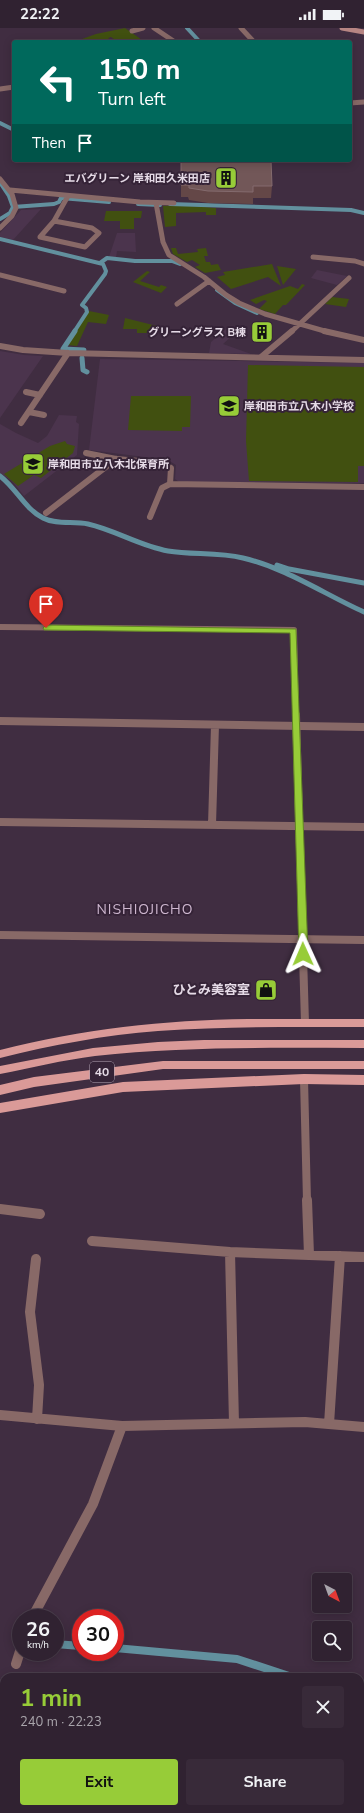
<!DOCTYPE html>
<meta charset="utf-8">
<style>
:root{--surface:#302231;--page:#382a39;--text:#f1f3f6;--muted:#a8a4ab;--line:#4b3f4d;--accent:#97cc38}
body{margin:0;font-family:"Nunito Sans","Noto Sans JP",sans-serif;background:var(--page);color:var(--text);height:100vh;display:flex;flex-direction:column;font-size:15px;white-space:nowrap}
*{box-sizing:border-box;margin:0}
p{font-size:13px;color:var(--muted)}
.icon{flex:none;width:22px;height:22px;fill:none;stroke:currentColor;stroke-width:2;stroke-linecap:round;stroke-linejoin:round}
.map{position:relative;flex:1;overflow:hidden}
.panel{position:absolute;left:0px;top:1645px;width:364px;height:140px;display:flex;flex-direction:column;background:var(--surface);border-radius:12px 12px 0 0;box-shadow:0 2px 10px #0003,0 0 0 1px var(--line)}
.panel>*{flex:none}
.guide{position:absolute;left:12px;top:12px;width:340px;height:122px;border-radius:4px;box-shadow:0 2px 10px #0003,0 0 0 1px var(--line);background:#00695c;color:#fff;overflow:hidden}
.needle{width:26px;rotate:139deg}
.controls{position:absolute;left:312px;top:1545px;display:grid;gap:8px}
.controls a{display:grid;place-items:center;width:40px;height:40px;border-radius:4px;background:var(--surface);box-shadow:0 2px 10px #0003,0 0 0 1px var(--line);font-size:20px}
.speed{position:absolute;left:12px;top:1581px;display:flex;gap:8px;font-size:20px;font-weight:700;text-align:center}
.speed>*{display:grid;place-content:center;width:52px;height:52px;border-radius:50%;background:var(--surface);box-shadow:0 2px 10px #0003,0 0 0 1px var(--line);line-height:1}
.speed small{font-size:10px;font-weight:400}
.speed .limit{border:6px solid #d22;background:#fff;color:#111}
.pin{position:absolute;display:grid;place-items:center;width:34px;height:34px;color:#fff;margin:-41px -17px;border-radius:50% 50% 50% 0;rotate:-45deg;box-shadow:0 0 4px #0007}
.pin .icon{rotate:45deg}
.me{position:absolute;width:44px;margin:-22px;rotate:359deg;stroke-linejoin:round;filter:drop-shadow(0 0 3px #0008)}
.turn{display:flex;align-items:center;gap:14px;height:84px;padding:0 20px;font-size:18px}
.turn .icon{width:52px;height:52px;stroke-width:2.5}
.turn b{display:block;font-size:28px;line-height:34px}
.then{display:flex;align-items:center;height:38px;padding:0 20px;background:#0003;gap:8px;font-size:15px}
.round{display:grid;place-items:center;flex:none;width:42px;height:42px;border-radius:4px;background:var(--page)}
.overview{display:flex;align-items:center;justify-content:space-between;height:68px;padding:0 20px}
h1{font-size:24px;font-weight:700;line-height:30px;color:var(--accent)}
.primary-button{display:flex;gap:8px;margin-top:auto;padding:8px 20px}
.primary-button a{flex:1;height:46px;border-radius:4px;background:var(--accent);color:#111;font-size:16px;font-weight:700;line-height:46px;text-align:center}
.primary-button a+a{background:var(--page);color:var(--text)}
.status{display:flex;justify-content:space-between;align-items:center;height:28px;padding:0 20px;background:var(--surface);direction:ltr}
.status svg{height:11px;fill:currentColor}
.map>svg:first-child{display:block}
</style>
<div class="status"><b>22:22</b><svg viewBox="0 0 49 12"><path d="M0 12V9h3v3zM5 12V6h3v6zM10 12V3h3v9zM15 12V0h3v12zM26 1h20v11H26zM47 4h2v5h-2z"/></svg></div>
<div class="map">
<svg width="364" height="1785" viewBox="0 0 364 1785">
<rect width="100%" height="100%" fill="#402d41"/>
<!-- built -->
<path fill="#4b344d" d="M41,181l-28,31 -13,-3v-4l21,-23z
M117,205h18l1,19 -19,-1 -1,7 -7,-1z
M317,242l30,6 -10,9 -26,-7z
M226,301l10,3 -13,12 28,10 -42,-1 2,-11z
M0,323l24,4 19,1 -43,62z
M100,331l264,4v120l-185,-1 -4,-3 1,-14 -8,-5 -79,-10z
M59,387l18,1 -1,6 3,2 -2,31 -53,41 -12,-15 -12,-8v-49l16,9 22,10 9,-7z"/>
<!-- green -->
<path fill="#415010" d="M125,0l20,14h-27l-7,-5 -3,1 5,4h-29l-2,-3 14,-5z
M181,177l35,3v7h-10v-3l-30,1v13l-11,1 -2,-21z
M106,183h36l-1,7h-7v11h-14v-8h-16z
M171,220h5l2,6 20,-2 -1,-3 9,-1 2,8h-4l2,6h4l1,3 7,-1 3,6 -16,3 -10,-6 5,-2 -8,-5 -5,2 -14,-8z
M272,236l9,22 -13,-9 -37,12 -14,-12 8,-2 -2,-3z
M277,238l19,3 -13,16z
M147,243l3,1 -10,9 19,6 2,-2 6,2 -6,6 -28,-11z
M302,256l3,1 -19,20h-3l-8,9 -16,-5 8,-8 -3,-1 -8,4 -6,-4 40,-14 8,3z
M332,269l17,2 -3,8 -21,-3z
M89,283l20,4 -3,9 -18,-2 -11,24 -10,-1z
M125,290l32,8v7h-20v-4h-14z
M248,337l116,2v99h-6v16l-109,-1 -3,-40z
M131,368h60l-1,31h-8v4l-54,-1z
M65,413l2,3 8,2 -2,7 -32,25 -7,-3 -16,11 -14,-12 46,-28z"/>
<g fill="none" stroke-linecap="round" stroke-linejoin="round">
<!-- stream-far2 -->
<path stroke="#62909e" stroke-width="4" d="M187,0l13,14
M0,95l14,7
M138,176l22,1
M170,176l181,6 13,3
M13,179l41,-3 5,-2 2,-4 48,4
M0,191l10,-6 3,-6 -4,-11 -8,-12
M0,211l103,25 3,7 -1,3 -23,31 4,3 1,4 -13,20
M100,235l7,-5 28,3h37l8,3
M217,262l18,13 22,10"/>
<!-- stream-far1 -->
<path stroke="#62909e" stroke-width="5" d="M75,303l-12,18 21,1
M82,330l1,12 4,2
M0,448c16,12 25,33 43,42 13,7 30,3 45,6 27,6 52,22 80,27 24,4 50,1 75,7 43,10 81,36 121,54
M277,537l12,4 75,14"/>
<!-- stream -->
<path stroke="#62909e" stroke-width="8" d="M55,1616l26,2
M115,1620l122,11 55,18
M360,1668l4,1"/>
<!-- street-far3 -->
<path stroke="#886967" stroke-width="5" d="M154,0l21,14
M241,0l13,14
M132,3l11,-3
M0,61l14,-2
M350,75l14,-1
M0,151l12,15 4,14 -4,8 -12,12
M10,162l130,12 34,1
M156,175l7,39 6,13 35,22 22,18 13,8 26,11 63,18
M54,193l38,7 7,5 -14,14 -45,-10z
M54,193l14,-25
M313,229l42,4 9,3
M0,247l64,16
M177,276l32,-23
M291,304l58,-54"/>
<!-- street-far2 -->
<path stroke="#886967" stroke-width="6" d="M324,303l40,9
M0,318l23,4 45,3 296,7
M261,329l31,-26
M26,364l14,3
M29,384l15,3
M21,395l47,-70
M86,425l30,6 47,4 8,5 -1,16
M46,485l70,-54
M150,489l12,-29 8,-4 194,3
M0,599l294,3 2,86"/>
<!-- street-far1 -->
<path stroke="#886967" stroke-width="8" d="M296,687l9,308
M0,693l364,6
M0,794l364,5
M212,797l3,-100
M0,907l364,5
M304,1051l3,122"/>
<!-- street -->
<path stroke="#886967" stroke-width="10" d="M307,1172l2,55
M0,1181l40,5
M92,1213l138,11 134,5
M230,1224l4,171
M36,1231l-6,53 9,73 -2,34
M0,1387l122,11 183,-4 59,5
M329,1396l11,-168
M32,1590l61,-114 29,-78
M16,1636l5,-16
M360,1751l4,2
M0,1771l4,1
M25,1785l1,-4
M255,1785l1,-4"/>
<!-- secondary -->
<path stroke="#b78583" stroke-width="5" d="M342,0l22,4"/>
<!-- primary -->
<path fill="#da9a98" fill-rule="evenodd" d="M248,991h116v8c-69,0 -137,-1 -206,4 -53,4 -106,14 -158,27v-8c82,-21 164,-30 248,-31z
M204,1012h160v8c-90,0 -179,-2 -269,8 -32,4 -64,12 -95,18v-8l93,-18 65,-6z
M163,1033h201v8h-201l-129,18 -34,8v-10l34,-8z
M304,1046l60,1v10l-60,-1 -181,8 -123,21v-10l123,-21z"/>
</g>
<!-- wall -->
<path fill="#644747" d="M181,132l91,26 -1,12h-18v6l-45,-1 -19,-3 -1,-3h-7z"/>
<!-- building -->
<path fill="#725758" stroke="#846b6e" d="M181,132h90l1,26h-19v6l-45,-1 -19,-3v-3h-8z"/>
<!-- route -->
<path fill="#97cc38" stroke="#628524" d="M46,597l250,4 12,325 -2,2 -3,1 -4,-3 -9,-321 -246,-3 -1,-2z"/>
<!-- icons -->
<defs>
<g id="building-square" transform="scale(1.15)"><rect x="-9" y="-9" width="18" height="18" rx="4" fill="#97cc38" stroke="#352337"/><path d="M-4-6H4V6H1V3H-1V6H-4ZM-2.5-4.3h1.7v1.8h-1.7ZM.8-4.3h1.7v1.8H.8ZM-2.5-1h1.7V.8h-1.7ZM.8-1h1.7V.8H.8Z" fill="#111"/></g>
<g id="school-square" transform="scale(1.15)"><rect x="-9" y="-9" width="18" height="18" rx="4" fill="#97cc38" stroke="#352337"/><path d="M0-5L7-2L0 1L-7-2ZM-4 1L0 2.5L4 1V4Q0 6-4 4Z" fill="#111"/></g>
<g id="shop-square" transform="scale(1.15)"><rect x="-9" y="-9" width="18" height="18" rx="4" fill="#97cc38" stroke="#352337"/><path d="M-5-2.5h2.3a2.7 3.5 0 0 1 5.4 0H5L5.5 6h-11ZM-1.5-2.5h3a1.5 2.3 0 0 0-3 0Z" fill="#111"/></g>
</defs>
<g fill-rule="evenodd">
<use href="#building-square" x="226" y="150"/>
<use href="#building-square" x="262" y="304"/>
<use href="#school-square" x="229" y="378"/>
<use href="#school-square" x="33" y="436"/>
<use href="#shop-square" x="266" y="962"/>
</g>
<g text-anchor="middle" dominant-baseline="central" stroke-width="4" stroke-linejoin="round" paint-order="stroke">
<!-- far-poi labels -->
<g font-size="11" font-weight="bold" fill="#e5dae6" stroke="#352337" text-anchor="end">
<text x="210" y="150">エバグリーン 岸和田久米田店</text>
<text x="246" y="304">グリーングラス B棟</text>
<text x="244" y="378" text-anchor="start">岸和田市立八木小学校</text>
<text x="48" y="436" text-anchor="start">岸和田市立八木北保育所</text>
</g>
<!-- shield labels -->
<rect fill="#352337" stroke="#b0a3b2" stroke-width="1" x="90" y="1034" width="24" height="20" rx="3"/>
<g font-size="12" font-weight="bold" fill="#e5dae6">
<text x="102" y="1044">40</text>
</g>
<!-- poi labels -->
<g font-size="13" font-weight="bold" fill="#e5dae6" stroke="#352337" text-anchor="end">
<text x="250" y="962">ひとみ美容室</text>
</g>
<!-- neighbourhood labels -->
<g font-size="14" letter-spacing="1" fill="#ceb7cf" stroke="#352337">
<text x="145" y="881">NISHIOJICHO</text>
</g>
</g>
</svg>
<div class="controls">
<a><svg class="needle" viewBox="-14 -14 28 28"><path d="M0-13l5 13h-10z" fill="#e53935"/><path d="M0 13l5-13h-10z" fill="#a8a4ab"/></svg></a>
<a><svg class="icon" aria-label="search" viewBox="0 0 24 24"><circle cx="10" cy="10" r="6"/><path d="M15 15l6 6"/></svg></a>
</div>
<div class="speed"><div>26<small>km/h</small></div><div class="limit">30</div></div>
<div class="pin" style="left:46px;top:600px;background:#d93025"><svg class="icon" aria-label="arrive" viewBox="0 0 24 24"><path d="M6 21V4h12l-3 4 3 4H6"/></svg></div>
<svg class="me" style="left:303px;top:926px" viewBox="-20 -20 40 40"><path d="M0-17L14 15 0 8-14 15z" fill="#97cc38" stroke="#fff" stroke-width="4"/></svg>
<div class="guide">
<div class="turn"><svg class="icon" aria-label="left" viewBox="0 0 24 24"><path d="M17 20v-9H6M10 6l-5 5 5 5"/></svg><div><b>150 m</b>Turn left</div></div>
<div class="then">Then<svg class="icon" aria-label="arrive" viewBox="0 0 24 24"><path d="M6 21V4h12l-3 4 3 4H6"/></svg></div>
</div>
<section class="panel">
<div class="overview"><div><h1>1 min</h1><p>240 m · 22:23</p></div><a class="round"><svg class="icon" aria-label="close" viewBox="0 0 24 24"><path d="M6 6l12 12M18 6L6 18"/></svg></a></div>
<div class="primary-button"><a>Exit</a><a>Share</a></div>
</section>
</div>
